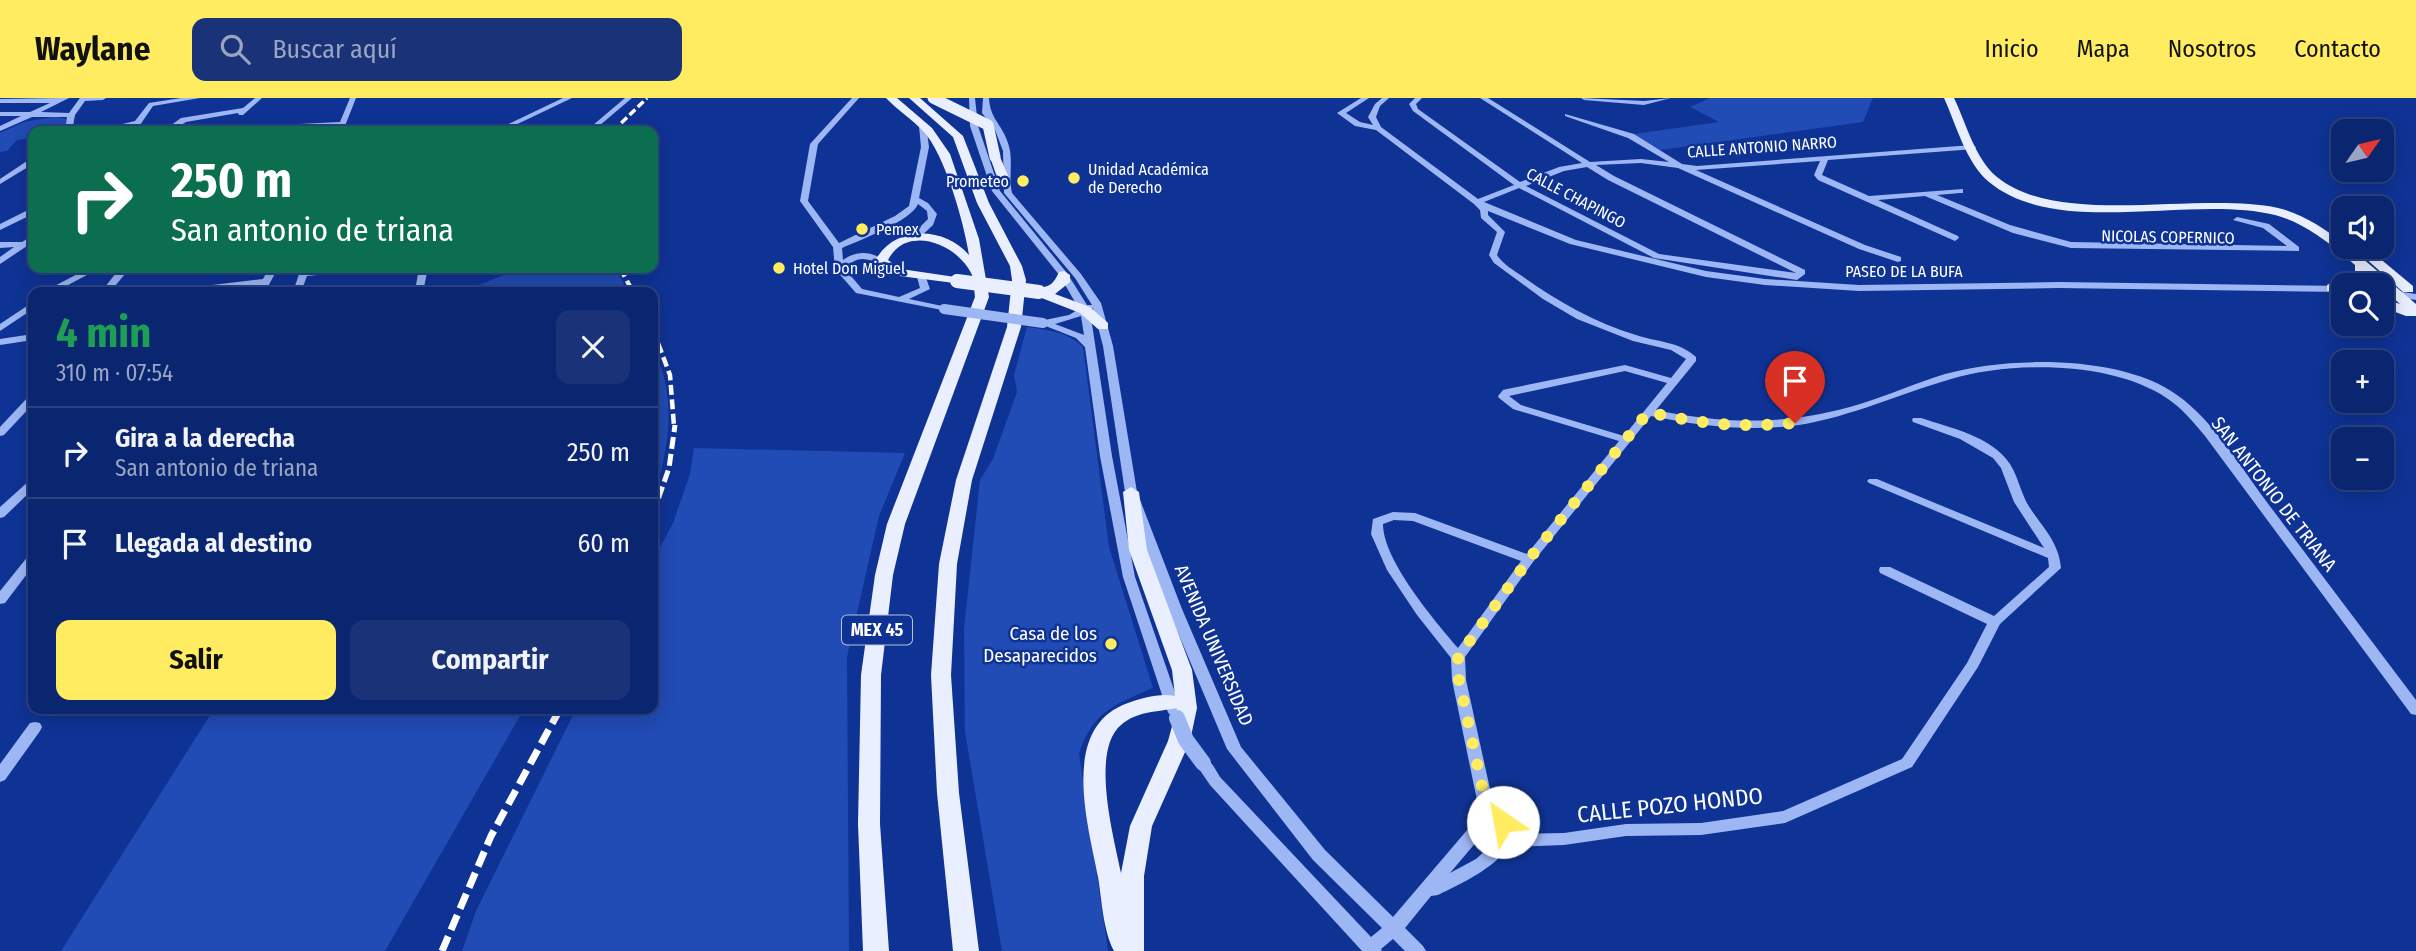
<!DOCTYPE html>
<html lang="es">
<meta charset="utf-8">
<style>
:root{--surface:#0b2670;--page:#193278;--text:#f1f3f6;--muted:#9aa5c3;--line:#2b4383;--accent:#ffec60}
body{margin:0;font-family:"Fira Sans Condensed",sans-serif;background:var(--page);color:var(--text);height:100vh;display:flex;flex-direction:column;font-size:26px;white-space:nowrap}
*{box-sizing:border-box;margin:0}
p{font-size:23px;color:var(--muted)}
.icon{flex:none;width:38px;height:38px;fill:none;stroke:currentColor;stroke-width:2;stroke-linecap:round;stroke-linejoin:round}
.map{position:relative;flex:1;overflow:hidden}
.details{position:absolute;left:28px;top:189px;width:630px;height:427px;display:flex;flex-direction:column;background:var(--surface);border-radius:14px;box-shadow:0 4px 18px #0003,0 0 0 2px var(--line)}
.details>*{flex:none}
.guide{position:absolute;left:28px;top:28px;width:630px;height:147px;border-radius:14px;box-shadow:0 4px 18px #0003,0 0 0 2px var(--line);background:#0b6e4f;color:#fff;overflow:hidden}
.needle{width:46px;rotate:56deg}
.tools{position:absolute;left:2331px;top:21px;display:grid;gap:14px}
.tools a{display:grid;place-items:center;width:63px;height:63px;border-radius:14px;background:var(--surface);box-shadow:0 4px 18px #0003,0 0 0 2px var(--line);font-size:35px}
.pin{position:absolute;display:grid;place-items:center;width:60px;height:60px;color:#fff;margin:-72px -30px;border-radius:50% 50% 50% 0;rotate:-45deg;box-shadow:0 0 7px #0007}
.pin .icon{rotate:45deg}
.me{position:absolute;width:77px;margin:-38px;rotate:327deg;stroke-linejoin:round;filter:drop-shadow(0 0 5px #0008)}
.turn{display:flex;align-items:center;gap:24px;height:147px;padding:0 28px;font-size:32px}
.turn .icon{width:91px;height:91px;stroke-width:2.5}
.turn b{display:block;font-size:49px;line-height:60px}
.round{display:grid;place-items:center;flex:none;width:74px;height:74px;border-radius:14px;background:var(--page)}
.summary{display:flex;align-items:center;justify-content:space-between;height:119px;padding:0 28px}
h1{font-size:42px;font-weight:700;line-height:52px;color:#1e9e55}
.primary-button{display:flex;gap:14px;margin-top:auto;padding:14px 28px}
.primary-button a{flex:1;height:80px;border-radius:14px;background:var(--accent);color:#111;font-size:28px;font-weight:700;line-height:80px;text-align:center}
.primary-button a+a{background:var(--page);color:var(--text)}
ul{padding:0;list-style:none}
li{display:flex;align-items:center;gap:21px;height:91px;padding:0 28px;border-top:2px solid var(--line)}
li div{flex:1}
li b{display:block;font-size:26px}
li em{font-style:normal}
header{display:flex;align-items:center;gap:42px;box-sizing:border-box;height:98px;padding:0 35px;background:var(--accent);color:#111}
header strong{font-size:33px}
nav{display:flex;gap:38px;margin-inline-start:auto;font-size:24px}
.search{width:490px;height:63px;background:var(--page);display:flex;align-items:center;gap:18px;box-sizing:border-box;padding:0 24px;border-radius:14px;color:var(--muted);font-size:26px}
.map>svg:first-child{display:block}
</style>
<header>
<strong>Waylane</strong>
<div class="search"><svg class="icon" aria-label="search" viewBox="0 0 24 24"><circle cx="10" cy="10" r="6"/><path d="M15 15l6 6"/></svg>Buscar aquí</div>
<nav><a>Inicio</a><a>Mapa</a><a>Nosotros</a><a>Contacto</a></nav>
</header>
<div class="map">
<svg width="2416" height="853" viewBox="0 0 2416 853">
<rect width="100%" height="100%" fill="#0f3395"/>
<!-- green -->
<path fill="#214bb5" d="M1710,0h163l-10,24 -203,28 -26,-16 85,-12 -29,-15z
M53,19l15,2 -5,12h-30v7l-16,2 -10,11 -7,1v-19l24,-11z
M535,170h81l12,24h-165l45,-19z
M1027,229c21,3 40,5 56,20l26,200 44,141c-40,17 -59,23 -74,65l29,198h-106l-37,-219 -1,-103 16,-149 13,-21 24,-67 -3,-17z
M653,248c25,55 16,99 0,155z
M694,350l211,5 -26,63 -32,141 2,294h-387l14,-40 100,-202h77v-148l20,-38 17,-49z
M214,611h310l-139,242h-324z"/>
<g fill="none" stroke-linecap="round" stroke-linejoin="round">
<!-- minor -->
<path fill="#9db6f4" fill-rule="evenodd" d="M60,0h9l-28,14 28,1 11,-15h26l-3,2 -18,1 -10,14 -3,16h-7l2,-14h-35l-32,14v-5l21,-10h-21v-4h30l20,-9h-50v-4z
M181,0h19l-47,8 -13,19 -33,6h-13l41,-10 14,-18z
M255,0h7l-19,17h-4l-1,-2 -52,9 -14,9h-9l18,-13 62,-10z
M350,0h6l-13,33h-6l1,-5 -98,5 -22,-1 4,-2 118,-6z
M563,0h9l-69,33h-9z
M625,0h7l-39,33h-7z
M852,0h7l-41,46 -10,57 31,42 56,-27 14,-10 12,-59 -2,-21 7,-2 3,23 -10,51 9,5 9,11 -4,11 -17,16h-6v-4l18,-18 -1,-8 -9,-7c-7,17 -58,36 -76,44l1,12c14,-10 29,-9 42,1l-4,3c-15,-6 -24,-9 -36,5l17,20 37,8 21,-9 -3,-11 2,-2h6l5,14 -21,10 38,8v4l-91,-18 -21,-24 -2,-22 -33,-46 10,-57z
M969,0h6l3,28 22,65 67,82 20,32h5l-17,-27 -71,-85 -1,-42 -8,-21 -13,-17 1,-15h6c1,21 13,26 19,45 6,17 0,33 4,50l69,81 20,29 12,43 24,146 45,117 59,138 84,103 68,67 81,-95 3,-22 -25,-120 -1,-22 -34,-43 -30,-45 -16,-36 2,-15 20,-7 22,1 112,41 92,-113 -106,-32 -14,-11 -1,-2 5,-6 4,-1 118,-24 46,13 15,-19 -15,-9 -38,-9 -56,-22 -34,-20 -49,-36 -5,-8 8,-23 -16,-14 -1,-8 -6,-6 -98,-74 -21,-4 -18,-13 24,-15h8l-23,15 14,9 13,3 -5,-8 7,-13 7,-6h7l-9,8 -4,11 5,10 97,72 36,-14 -101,-74 -4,-7 6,-6h7l-6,6 2,5 102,73 39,-15 23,-4 -102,-65h8l102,64 51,-3 28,3 -41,-24 -63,-22v-2l69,20 48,30 15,2 275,-21 4,2 -1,2 -147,11 -6,15 47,21 94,-7v4h-3l-23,2 73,30 61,17 216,4 -24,-18 -30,-8 4,-3 32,7 30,23v4l-228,-3 -58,-15 -88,-37 -47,4 80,36 1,2 -4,3 -137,-61 -4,-5 6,-14 -124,9 169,75 36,12v4l-3,1 -39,-13 -181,-81 -37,-5 -45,2 18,11 191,94v4l-8,6 -143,-22 -135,-70 -35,14 92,38 130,31 59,8 94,6 200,-3 284,4v6l-284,-4 -200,3 -94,-6 -59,-8 -136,-33 -82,-33v4l17,17 -8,23c6,9 16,15 25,21 35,25 72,46 114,59 20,7 43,6 60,22v4l-40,49c69,15 136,15 204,-6 29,-9 56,-21 85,-30 64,-18 177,-19 232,21 37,26 65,74 92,110 49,65 98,130 147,195v15l-5,-1 -206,-278c-11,-13 -23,-28 -37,-37 -55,-38 -155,-38 -217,-20 -52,15 -98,37 -152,46 -50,7 -99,1 -148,-9l-118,146 -68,95 1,23 26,118 17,20 3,16 52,-1 62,-9 75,-1 82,-12 119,-52 65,-96 20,-39 -107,-51 -1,-3 1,-3h10l104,49 55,-49 -1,-9 -179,-75 -2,-2 2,-2h8l167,69 -30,-46 -13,-34 -8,-10 -33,-19 -47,-17 -1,-2 1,-2h8c29,10 71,18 89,46 9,14 11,31 20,44 14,21 29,35 31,60l-61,56 -22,43 -66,100 -127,56 -84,12 -75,1 -62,9 -55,2c-18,23 -45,35 -71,48l-7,1 -26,32 18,18 3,5h-21l-12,-12 -12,10 1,2h-20l-152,-166 -15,-22 3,-4c12,-4 16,9 22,18l151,160 11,-9 -69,-68 -86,-111 -59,-140 -43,-117 -22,-146 -10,-38 -3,3 22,145 23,121 46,133 -2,4h-10l-2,-4 -44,-133 -23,-121 -15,-109 -9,-9 -38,-15 2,-2 29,-6 10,-6 -19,-33 -68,-85 -22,-65zM1587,69l21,13 188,93 -137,-19 -133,-68 38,-15zM1081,218l3,19 -29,-11zM1625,273l42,12 -43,53 -103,-31 -12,-9zM1394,422l19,1 108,40 -63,87c-24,-28 -75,-88 -75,-124zM1491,720l4,6 2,16 -21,19 -26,14 38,-45z
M1581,0l63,3 27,-3 -27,7 -60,-5z
M30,61h3v5l-33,20v-5z
M30,111h3v5l-33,16v-6z
M33,137v7l-33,22v-7l14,-10 -14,1v-6h22z
M89,170h11l-45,24h-12z
M120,170h10l-20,24h-9z
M269,170h9l-13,24h-8l3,-7 -61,7h-25l5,-3 84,-10z
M301,170h8v3l25,-3h27l-5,3 -49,5 -6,16h-8z
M419,170h9l-5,24h-8v-1l-31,1 4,-3 28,-4z
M2382,191l34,5v6l-34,-5z
M33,204v7l-33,22v-7z
M33,236v6l-33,5v-6z
M33,297v9l-29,31 -4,1v-9l29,-31z
M33,381v10l-29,28 -4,1v-11l29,-26z
M33,456v12l-28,37 -5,1v-13l29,-36z
M35,624l5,1 2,4 -2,4 -35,49 -5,2v-18l30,-41z"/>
<!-- major -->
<path fill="#eaefff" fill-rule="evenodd" d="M886,0h11l35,30 18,26 29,85 10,58 -84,227 -12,51 -12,100 -1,149 9,127h-26l-5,-127 3,-149 14,-100 12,-51 88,-227c-1,-6 0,-16 -3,-22 -13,-30 -65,-52 -84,-15l13,9 61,9v6l-70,-9 -17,-14c19,-36 69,-35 94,-6 -5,-32 -24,-101 -46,-124 -11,-12 -26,-21 -37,-33z
M909,0h11l43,38 26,67 33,63 4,14 -5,47 -49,153 -15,84 -6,111 8,118 20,158h-26l-16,-158 -6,-118 8,-111 17,-84 51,-153 5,-47 -2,-14 -33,-63 -24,-66z
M1944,0h10c12,25 21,61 43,79 62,51 201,14 281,31 23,5 46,20 65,35v4l12,5 61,52v12h-10l-24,-9v-9l18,6 -33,-30 -16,11h-8v4l-16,2v-6l28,-14v-6c-23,-20 -50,-42 -80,-50 -84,-21 -217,24 -286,-33 -23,-19 -33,-58 -45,-84z
M995,56l5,3 10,23 -2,2 -10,-2 -8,-23z
M2353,149h13l47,39v6h-10z
M1064,173l6,4v7l-15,12 35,13 18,16v6h-10l-18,-16 -46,-18v-6c15,-3 18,-2 25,-17z
M1131,389l8,5 8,58 45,120 5,38 -7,33 -38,85 -8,50v75h-30c-11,-21 -12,-50 -16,-74 -10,-53 -39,-150 30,-174 14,-5 32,-10 47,-7l-3,-26 -43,-120 -6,-58zM1177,610l-9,33 -38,85 -9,47c-7,-35 -31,-122 0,-148 16,-14 36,-13 56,-17z"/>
<!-- rail-far3 -->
<path stroke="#fff" stroke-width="3.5" stroke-dasharray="8 3.5" stroke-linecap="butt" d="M613,33l34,-33"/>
<!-- rail-far2 -->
<path stroke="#fff" stroke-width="4.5" stroke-dasharray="10 4.5" stroke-linecap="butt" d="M620,170l13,24
M653,232l17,45 4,51"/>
<!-- rail-far1 -->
<path stroke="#fff" stroke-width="5" stroke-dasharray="12 5" stroke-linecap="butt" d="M653,416l16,-46 6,-43"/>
<!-- rail -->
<path stroke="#fff" stroke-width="7" stroke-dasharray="16 7" stroke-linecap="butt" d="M442,853l49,-115 69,-127"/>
<!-- minor-bridge-far1 -->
<path stroke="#9db6f4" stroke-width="10" d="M944,211l99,14"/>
<!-- minor-bridge -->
<path stroke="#9db6f4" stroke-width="16" d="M1177,620l9,22 17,23"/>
<!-- major-bridge-far1 -->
<path stroke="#eaefff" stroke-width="11" d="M933,0l55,27 7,32"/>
<!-- major-bridge -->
<path stroke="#eaefff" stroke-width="14" d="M957,183l82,11"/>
</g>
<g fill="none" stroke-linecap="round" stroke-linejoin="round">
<!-- route -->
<path stroke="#ffec60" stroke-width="12" stroke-dasharray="0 21.6" d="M1503,724l-18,-22 -26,-120 -1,-23 71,-98 119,-147c52,12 93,16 147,11"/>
</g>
<!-- markers -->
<g fill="#ffec60" stroke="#0f3395" stroke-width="2.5">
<circle cx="1074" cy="80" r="7"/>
<circle cx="1023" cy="83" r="7"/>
<circle cx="862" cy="131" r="7"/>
<circle cx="779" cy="170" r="7"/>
<circle cx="1111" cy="546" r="7"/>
</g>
<g text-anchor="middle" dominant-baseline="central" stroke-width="5" stroke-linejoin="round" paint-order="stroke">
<!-- far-street labels -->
<g font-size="16" fill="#fff" stroke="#0f3395">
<text transform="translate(1762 49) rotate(-4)">CALLE ANTONIO NARRO</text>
<text transform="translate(1576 100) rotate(28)">CALLE CHAPINGO</text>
<text transform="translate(2168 139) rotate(1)">NICOLAS COPERNICO</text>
<text x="1904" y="173">PASEO DE LA BUFA</text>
</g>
<!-- far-poi labels -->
<g font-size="16" fill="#fff" stroke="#0f3395" text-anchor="start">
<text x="1088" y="71">Unidad Académica<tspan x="1088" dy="18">de Derecho</tspan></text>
<text x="1009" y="83" text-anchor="end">Prometeo</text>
<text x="876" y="131">Pemex</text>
<text x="793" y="170">Hotel Don Miguel</text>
</g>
<!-- shield labels -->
<rect fill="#0f3395" stroke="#b7c2df" stroke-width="2" x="842" y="517.5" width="70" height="29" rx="5"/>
<g font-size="18" font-weight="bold" fill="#fff">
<text x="877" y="532">MEX 45</text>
</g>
<!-- street labels -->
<g font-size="19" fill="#fff" stroke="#0f3395">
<text transform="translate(2274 396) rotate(52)">SAN ANTONIO DE TRIANA</text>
<text transform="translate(1214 547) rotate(67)">AVENIDA UNIVERSIDAD</text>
</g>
<!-- poi labels -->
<g font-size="19" fill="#fff" stroke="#0f3395" text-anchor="end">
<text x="1097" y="535">Casa de los<tspan x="1097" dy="22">Desaparecidos</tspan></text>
</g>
<!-- near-street labels -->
<g font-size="23" fill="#fff" stroke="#0f3395">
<text transform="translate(1670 707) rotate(-6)">CALLE POZO HONDO</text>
</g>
</g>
</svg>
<div class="tools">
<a><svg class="needle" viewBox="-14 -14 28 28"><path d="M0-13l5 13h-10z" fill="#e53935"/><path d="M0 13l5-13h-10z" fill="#9aa5c3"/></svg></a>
<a><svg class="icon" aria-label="sound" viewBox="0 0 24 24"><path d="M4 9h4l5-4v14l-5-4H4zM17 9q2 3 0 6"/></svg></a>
<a><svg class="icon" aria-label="search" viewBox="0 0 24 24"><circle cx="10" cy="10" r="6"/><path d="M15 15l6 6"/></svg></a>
<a>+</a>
<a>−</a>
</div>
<div class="pin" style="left:1795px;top:325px;background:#d93025"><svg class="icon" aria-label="arrive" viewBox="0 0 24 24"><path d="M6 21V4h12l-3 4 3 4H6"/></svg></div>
<svg class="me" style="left:1503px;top:724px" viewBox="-20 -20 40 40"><circle r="19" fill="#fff"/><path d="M0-13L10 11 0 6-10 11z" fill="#ffec60"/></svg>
<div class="guide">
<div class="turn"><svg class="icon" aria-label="right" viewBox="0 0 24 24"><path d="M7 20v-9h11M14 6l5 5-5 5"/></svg><div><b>250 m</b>San antonio de triana</div></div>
</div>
<section class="details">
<div class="summary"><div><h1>4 min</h1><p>310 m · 07:54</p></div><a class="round"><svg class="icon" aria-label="close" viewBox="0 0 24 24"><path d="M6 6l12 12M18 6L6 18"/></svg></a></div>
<ul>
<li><svg class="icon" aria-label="right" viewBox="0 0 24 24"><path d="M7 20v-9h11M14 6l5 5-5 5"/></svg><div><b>Gira a la derecha</b><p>San antonio de triana</p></div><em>250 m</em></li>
<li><svg class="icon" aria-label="arrive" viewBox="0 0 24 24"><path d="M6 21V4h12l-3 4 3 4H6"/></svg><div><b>Llegada al destino</b></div><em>60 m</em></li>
</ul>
<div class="primary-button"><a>Salir</a><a>Compartir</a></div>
</section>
</div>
